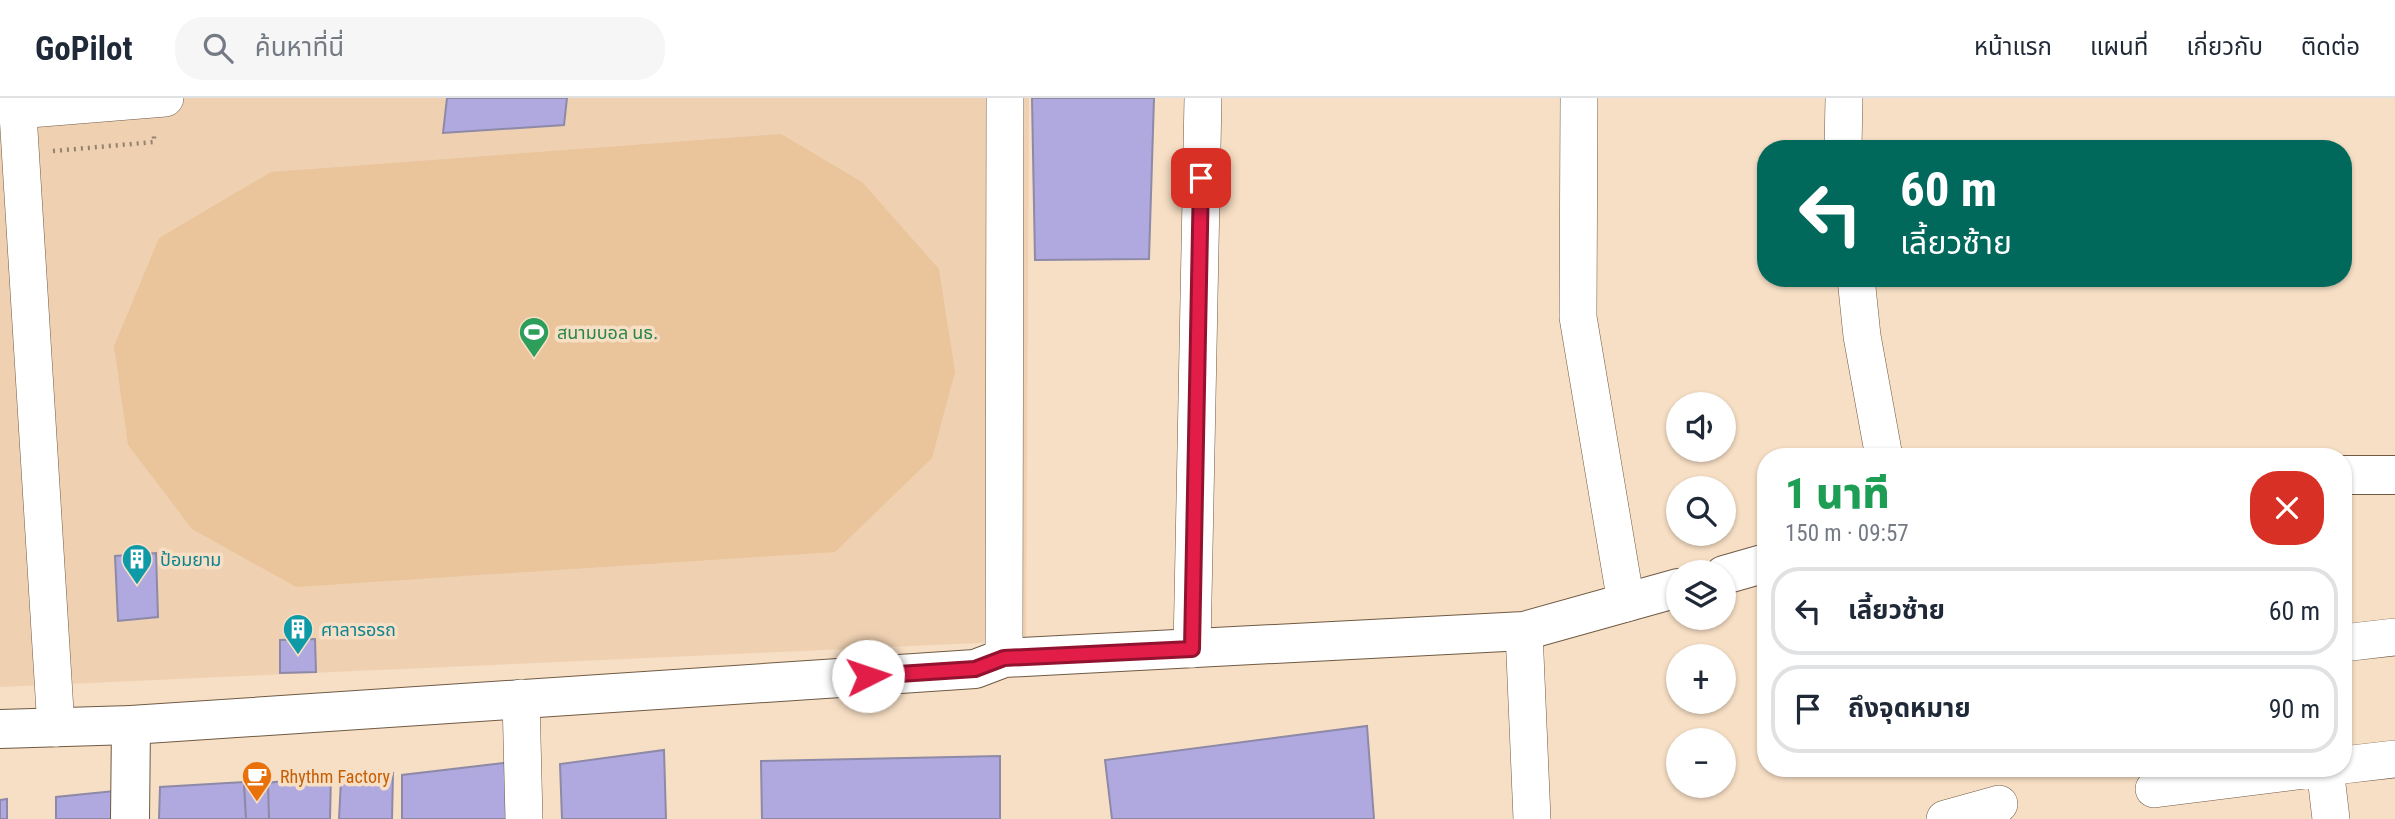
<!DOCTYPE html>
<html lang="th">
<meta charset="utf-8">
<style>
:root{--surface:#fff;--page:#f6f6f7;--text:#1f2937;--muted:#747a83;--line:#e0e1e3}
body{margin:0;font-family:"Roboto Condensed","Noto Sans Thai",sans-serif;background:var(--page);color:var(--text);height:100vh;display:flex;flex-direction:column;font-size:26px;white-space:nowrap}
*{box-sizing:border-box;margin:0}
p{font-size:23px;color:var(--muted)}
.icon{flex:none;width:38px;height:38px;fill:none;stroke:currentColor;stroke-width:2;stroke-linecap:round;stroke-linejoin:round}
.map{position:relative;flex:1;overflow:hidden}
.drawer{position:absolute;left:1757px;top:350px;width:595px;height:329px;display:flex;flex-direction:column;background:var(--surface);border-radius:28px;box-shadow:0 2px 5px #0004}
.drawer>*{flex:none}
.banner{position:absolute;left:1757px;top:42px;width:595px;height:147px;border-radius:28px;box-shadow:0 2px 5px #0004;background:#00695c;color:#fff;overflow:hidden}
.controls{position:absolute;left:1666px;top:294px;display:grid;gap:14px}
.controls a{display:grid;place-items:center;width:70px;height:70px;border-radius:50%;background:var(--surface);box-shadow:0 2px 5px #0004;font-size:35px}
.pin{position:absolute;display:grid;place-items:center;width:60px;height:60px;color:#fff;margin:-30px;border-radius:14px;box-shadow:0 4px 10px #0006}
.me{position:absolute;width:77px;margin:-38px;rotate:86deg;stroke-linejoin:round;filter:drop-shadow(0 0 5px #0008)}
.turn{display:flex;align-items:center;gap:24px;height:147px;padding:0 28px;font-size:32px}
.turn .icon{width:91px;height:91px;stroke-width:2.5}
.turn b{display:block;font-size:49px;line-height:60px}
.round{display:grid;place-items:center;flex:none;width:74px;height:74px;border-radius:28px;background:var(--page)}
.overview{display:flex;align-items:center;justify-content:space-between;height:119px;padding:0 28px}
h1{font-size:42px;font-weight:800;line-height:52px;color:#1e9e55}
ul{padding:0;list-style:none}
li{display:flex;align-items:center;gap:21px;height:88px;margin:0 14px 10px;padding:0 14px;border:4px solid var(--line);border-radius:28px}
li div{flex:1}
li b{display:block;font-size:26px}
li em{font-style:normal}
header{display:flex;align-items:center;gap:42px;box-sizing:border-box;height:98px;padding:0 35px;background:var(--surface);border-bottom:2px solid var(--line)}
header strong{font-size:33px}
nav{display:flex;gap:38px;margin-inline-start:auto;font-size:24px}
.search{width:490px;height:63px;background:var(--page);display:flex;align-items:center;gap:18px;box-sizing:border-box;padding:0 24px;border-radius:28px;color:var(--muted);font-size:26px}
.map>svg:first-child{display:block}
</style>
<header>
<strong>GoPilot</strong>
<div class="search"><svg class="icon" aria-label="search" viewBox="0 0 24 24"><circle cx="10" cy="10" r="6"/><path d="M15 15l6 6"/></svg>ค้นหาที่นี่</div>
<nav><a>หน้าแรก</a><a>แผนที่</a><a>เกี่ยวกับ</a><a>ติดต่อ</a></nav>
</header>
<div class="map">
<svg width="2395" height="721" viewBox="0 0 2395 721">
<rect width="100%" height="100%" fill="#f7dfc5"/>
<!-- built -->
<path fill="#efd1b2" d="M0,0h1029l-3,543 -1026,46z"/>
<!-- green -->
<path fill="#eac49b" d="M781,36l81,48 77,87 16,103 -23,86 -97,94 -539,35 -104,-58 -64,-84 -14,-99 45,-108 112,-66z"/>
<!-- building -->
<path fill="#b0a9df" stroke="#8d89a6" stroke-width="2" d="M447,0h120l-3,27 -121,8z
M1032,0h122l-5,161 -114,1z
M156,455l2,64 -40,4 -3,-65z
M315,541l1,33 -36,1v-33z
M1367,628l7,93h-262l-7,-59z
M664,652l2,69h-104l-2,-55z
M1000,658v63h-238l-1,-58z
M512,664v57h-110v-44z
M393,675l-1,46h-53l2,-39z
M331,677l-1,44h-61l-1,-36z
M244,684l2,37h-87l1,-32z
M268,685l1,36h-23l-2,-33z
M114,693v28h-58v-22z
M7,701v20h-7v-19z"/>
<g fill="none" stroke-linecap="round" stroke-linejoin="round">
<!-- minor casing -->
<g stroke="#6f5a44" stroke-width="38">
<path id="minor" d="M17,0l39,630
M1579,0l-1,219 48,286
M17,12l148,-12
M1843,51l1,-51
M1856,180l6,58 22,121
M1524,533l8,188
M2343,545l52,-6
M1192,551l11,-551
M1004,560l1,-560
M521,600l3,121
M2343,667l52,-6
M2325,670l6,51
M2154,691l167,-21
M1945,721l54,-15"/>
</g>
<!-- tertiary casing -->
<g stroke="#6f5a44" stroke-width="40">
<path id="tertiary" d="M130,721l1,-94"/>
</g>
<!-- secondary casing -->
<g stroke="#6f5a44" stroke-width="40">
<path id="secondary" d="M2343,377h52
M1724,477l42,-12
M0,631l131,-4 844,-56 29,-11 520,-27 154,-43"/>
</g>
<!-- path -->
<path stroke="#938270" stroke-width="4.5" stroke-dasharray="2 5" stroke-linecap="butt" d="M53,53l101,-9v-9"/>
<!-- minor -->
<use href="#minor" stroke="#fff" stroke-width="37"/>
<!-- tertiary -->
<use href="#tertiary" stroke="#fff" stroke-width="38"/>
<!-- secondary -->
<use href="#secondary" stroke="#fff" stroke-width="38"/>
</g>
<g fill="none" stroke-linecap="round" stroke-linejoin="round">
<!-- route casing -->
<g stroke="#92132f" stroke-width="18">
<path id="route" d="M868,578l107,-7 29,-11 188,-9 9,-471"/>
</g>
<!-- route -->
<use href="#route" stroke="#e11d48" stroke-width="12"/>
</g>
<!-- icons -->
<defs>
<g id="stadium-pin" transform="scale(1.575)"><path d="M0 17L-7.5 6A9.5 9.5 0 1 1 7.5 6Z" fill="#2e9e5b" stroke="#f7dfc5"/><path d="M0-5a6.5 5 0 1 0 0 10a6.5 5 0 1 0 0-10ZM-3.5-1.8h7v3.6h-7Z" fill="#fff"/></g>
<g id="building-pin" transform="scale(1.575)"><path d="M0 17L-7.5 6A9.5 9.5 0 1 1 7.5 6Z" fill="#0f9aa8" stroke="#f7dfc5"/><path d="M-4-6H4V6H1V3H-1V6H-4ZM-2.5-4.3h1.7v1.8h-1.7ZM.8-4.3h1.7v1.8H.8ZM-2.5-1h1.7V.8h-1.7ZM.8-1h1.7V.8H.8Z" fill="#fff"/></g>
<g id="cafe-pin" transform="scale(1.575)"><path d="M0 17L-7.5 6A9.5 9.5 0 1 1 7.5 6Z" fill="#e8710a" stroke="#f7dfc5"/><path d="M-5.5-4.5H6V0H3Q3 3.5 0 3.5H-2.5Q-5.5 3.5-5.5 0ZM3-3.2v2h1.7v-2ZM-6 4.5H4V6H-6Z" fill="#fff"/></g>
</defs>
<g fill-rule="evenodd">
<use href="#stadium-pin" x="534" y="234"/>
<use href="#building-pin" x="137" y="461"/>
<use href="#building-pin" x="298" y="531"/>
<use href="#cafe-pin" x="257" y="678"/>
</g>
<g text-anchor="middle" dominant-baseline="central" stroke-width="7" stroke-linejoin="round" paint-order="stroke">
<!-- leisure labels -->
<g font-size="18" fill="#27864d" stroke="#f7dfc5" text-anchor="start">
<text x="557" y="234">สนามบอล นธ.</text>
</g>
<!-- culture labels -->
<g font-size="18" fill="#0d838f" stroke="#f7dfc5" text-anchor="start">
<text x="160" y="461">ป้อมยาม</text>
<text x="321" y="531">ศาลารอรถ</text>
</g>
<!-- food labels -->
<g font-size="18" fill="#c56008" stroke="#f7dfc5" text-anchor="start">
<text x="280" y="678">Rhythm Factory</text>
</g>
</g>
</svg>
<div class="controls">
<a><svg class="icon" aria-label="sound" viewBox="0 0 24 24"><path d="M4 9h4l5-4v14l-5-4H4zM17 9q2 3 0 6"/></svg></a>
<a><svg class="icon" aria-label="search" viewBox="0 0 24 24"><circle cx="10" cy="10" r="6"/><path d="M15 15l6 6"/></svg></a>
<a><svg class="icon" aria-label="layers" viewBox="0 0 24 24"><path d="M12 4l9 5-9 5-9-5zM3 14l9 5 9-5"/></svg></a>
<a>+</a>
<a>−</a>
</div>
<div class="pin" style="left:1201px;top:80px;background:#d93025"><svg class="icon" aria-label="arrive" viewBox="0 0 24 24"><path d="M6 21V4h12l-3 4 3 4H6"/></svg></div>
<svg class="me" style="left:868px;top:578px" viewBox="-20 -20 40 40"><circle r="19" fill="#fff"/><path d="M0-13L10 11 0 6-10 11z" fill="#e11d48"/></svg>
<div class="banner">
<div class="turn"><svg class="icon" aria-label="left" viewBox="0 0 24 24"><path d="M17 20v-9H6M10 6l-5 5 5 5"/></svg><div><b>60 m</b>เลี้ยวซ้าย</div></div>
</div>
<section class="drawer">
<div class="overview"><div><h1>1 นาที</h1><p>150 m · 09:57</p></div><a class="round" style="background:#d93025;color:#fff"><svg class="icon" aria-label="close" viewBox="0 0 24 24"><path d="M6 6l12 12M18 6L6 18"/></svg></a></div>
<ul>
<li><svg class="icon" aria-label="left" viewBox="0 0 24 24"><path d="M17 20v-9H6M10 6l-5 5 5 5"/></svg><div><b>เลี้ยวซ้าย</b></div><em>60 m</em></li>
<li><svg class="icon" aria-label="arrive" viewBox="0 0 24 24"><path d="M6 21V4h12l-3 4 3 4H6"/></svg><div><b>ถึงจุดหมาย</b></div><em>90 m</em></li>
</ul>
</section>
</div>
